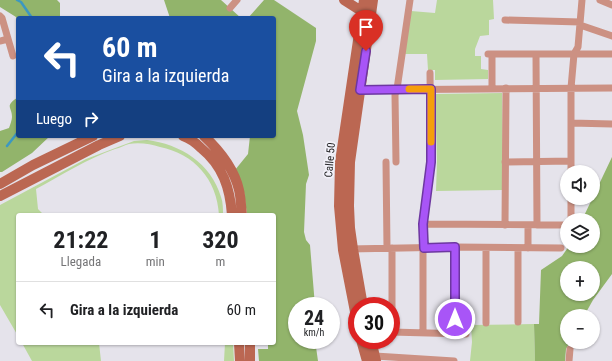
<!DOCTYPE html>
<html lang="es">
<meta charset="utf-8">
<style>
:root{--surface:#fff;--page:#f6f6f6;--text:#202124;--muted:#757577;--line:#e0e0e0}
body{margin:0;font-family:"Roboto Condensed",sans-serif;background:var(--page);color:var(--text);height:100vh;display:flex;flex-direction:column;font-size:15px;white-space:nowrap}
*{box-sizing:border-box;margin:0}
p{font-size:13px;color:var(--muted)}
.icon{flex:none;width:22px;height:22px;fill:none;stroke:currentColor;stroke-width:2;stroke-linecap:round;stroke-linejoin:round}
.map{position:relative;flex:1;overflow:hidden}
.sheet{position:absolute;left:16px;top:213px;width:260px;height:132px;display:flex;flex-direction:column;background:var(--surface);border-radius:4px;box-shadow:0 1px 3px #0004}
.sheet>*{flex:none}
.hud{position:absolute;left:16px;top:16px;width:260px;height:122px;border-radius:4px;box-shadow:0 1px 3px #0004;background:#1a4fa0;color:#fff;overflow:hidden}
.fabs{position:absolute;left:560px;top:165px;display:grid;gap:8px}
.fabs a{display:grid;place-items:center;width:40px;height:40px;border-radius:50%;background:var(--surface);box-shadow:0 1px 3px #0004;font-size:20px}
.speed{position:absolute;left:288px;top:297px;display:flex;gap:8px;font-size:20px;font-weight:700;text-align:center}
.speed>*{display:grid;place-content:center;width:52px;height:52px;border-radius:50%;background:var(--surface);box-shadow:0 1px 3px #0004;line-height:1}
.speed small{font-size:10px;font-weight:400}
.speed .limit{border:6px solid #d22;background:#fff;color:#111}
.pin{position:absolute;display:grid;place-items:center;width:34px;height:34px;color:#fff;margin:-41px -17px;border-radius:50% 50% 50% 0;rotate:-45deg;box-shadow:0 0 4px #0007}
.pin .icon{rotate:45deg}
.me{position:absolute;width:44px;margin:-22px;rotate:0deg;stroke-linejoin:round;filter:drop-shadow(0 0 3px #0008)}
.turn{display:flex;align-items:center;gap:14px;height:84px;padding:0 20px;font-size:18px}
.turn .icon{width:52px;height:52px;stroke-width:2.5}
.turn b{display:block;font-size:28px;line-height:34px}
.then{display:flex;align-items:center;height:38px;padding:0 20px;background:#0003;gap:8px;font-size:15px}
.eta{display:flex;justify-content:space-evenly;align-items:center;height:68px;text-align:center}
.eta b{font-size:24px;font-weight:700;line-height:28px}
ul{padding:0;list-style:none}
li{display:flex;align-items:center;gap:12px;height:56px;padding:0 20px;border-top:1px solid var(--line)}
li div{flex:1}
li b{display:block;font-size:15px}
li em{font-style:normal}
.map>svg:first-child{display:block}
</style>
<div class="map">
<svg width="612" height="361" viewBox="0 0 612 361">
<rect width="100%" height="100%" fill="#e5e3eb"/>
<!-- green -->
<path fill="#bad79c" d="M437,0h56l1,19 -5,1v15l-9,1 -5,13v7h6v13l7,1v9l-53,1v-10h-7l-1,-16h-22l6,-43 24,2z
M502,93l1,97 -67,1 1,-30 -2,-67z
M147,140c33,4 64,23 74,57 2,5 2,12 2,18h-4c-2,-36 -25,-61 -59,-68 -9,-3 -21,-5 -31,-3 -4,1 -9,4 -14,5 -28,10 -53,26 -79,40l2,20 6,6h-26v121l-18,-31v-100l86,-46 48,-18z
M534,324l1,37h-65l2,-19 -1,-17z
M22,343h77l2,18h-69z
M225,343h8l1,18h-10z"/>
<!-- forest -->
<path fill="#92b46b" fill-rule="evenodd" d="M0,0h57l3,3v15h-42v5l-2,-6 -16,-10z
M164,0h57l20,18h-71z
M264,0h10l42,28v13l-19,70 6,24 6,40 -3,9 -2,48 2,8 4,5 5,61h-18v34h18l3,21h-59l-1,-12h10v-6h6v-128h-27l-3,-23 -9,-22 13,-16 2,-18h24v-118h-26z
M18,97v39h32l-18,17 -30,19h-2v-41l9,-3c1,-3 3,-8 3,-11 0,-11 -8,-10 6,-20z
M612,157v117l-19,26 -9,16h-17v26h3l-4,7 -1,12h-30l-1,-37h5l2,-54 21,-14 7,-10h24v-26h-11zM567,268h26v26h-26z"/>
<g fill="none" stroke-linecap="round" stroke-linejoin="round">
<!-- stream -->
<path stroke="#3c98c1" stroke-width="2.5" d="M17,0l4,2 11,16
M7,146l11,-14"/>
<!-- street -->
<path stroke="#cc9183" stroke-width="7" d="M600,0l12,5
M230,8l7,-8
M0,16l2,2 11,38
M505,20l75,2
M580,25l32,11
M0,41l8,-2
M488,54h124
M536,54l1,171
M492,88v-34
M360,90l252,-2
M571,123l41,1
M386,162l1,86
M396,162l-1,-67 2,-6 13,-89
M505,162l66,-1
M571,172v-84l3,-34 4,-7 4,-47
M571,198v22
M423,224l144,1
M505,225l1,-137
M528,225v23
M486,248v75
M349,249l106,-2 106,1
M518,322v-74
M391,332l75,2
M392,332v-84
M423,333v-109l8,-62 -1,-89
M455,334v-87
M375,356l79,5
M569,361l1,-12"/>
<!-- secondary -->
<path stroke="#bb6752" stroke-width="10" d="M344,0l22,14
M183,136c6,2 13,7 18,12 22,18 29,40 31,67
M204,136c16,15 30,32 35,54 2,8 2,17 3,25
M0,184l33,-19 60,-29
M0,196l99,-51 21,-9
M363,306l-10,-57 -3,-21 -1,-22 1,-44 23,-162
M357,322l-14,-72 -4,-44 1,-44 24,-162
M361,340l6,21
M371,340l5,21
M239,343l1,18
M250,361v-18"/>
</g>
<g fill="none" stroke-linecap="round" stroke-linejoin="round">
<!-- route casing -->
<g stroke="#6d37a1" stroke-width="10">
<path id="route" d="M366,51l-6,39 71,-1v73l-8,62 1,24 31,-1v72"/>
</g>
<!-- route -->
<use href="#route" stroke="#a855f7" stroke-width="7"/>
<!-- slow -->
<path stroke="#f59e0b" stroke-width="7" d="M409,89h22v53"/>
</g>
<g text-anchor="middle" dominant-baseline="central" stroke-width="3.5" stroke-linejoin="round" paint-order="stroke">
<!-- street labels -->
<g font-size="11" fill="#262628" stroke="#f2f1f9">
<text transform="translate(330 160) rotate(-85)">Calle 50</text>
</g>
</g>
</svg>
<div class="fabs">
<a><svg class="icon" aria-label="sound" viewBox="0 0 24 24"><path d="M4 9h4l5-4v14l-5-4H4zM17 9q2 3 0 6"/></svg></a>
<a><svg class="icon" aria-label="layers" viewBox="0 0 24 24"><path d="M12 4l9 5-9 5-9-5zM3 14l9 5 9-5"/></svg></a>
<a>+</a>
<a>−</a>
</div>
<div class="speed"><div>24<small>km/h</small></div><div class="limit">30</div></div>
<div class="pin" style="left:366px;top:51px;background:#d93025"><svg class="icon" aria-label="arrive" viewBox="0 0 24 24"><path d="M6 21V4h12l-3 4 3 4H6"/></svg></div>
<svg class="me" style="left:455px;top:319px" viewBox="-20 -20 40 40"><circle r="17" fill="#a855f7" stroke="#fff" stroke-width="3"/><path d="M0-11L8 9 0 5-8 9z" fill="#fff"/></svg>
<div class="hud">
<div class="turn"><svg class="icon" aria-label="left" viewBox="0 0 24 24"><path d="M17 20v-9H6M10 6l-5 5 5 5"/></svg><div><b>60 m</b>Gira a la izquierda</div></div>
<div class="then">Luego<svg class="icon" aria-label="right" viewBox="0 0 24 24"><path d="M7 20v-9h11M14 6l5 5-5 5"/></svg></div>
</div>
<section class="sheet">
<div class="eta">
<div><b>21:22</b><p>Llegada</p></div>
<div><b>1</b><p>min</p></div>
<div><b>320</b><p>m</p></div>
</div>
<ul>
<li><svg class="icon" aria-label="left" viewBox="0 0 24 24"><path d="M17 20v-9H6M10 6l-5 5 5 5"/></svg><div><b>Gira a la izquierda</b></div><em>60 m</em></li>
</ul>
</section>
</div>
